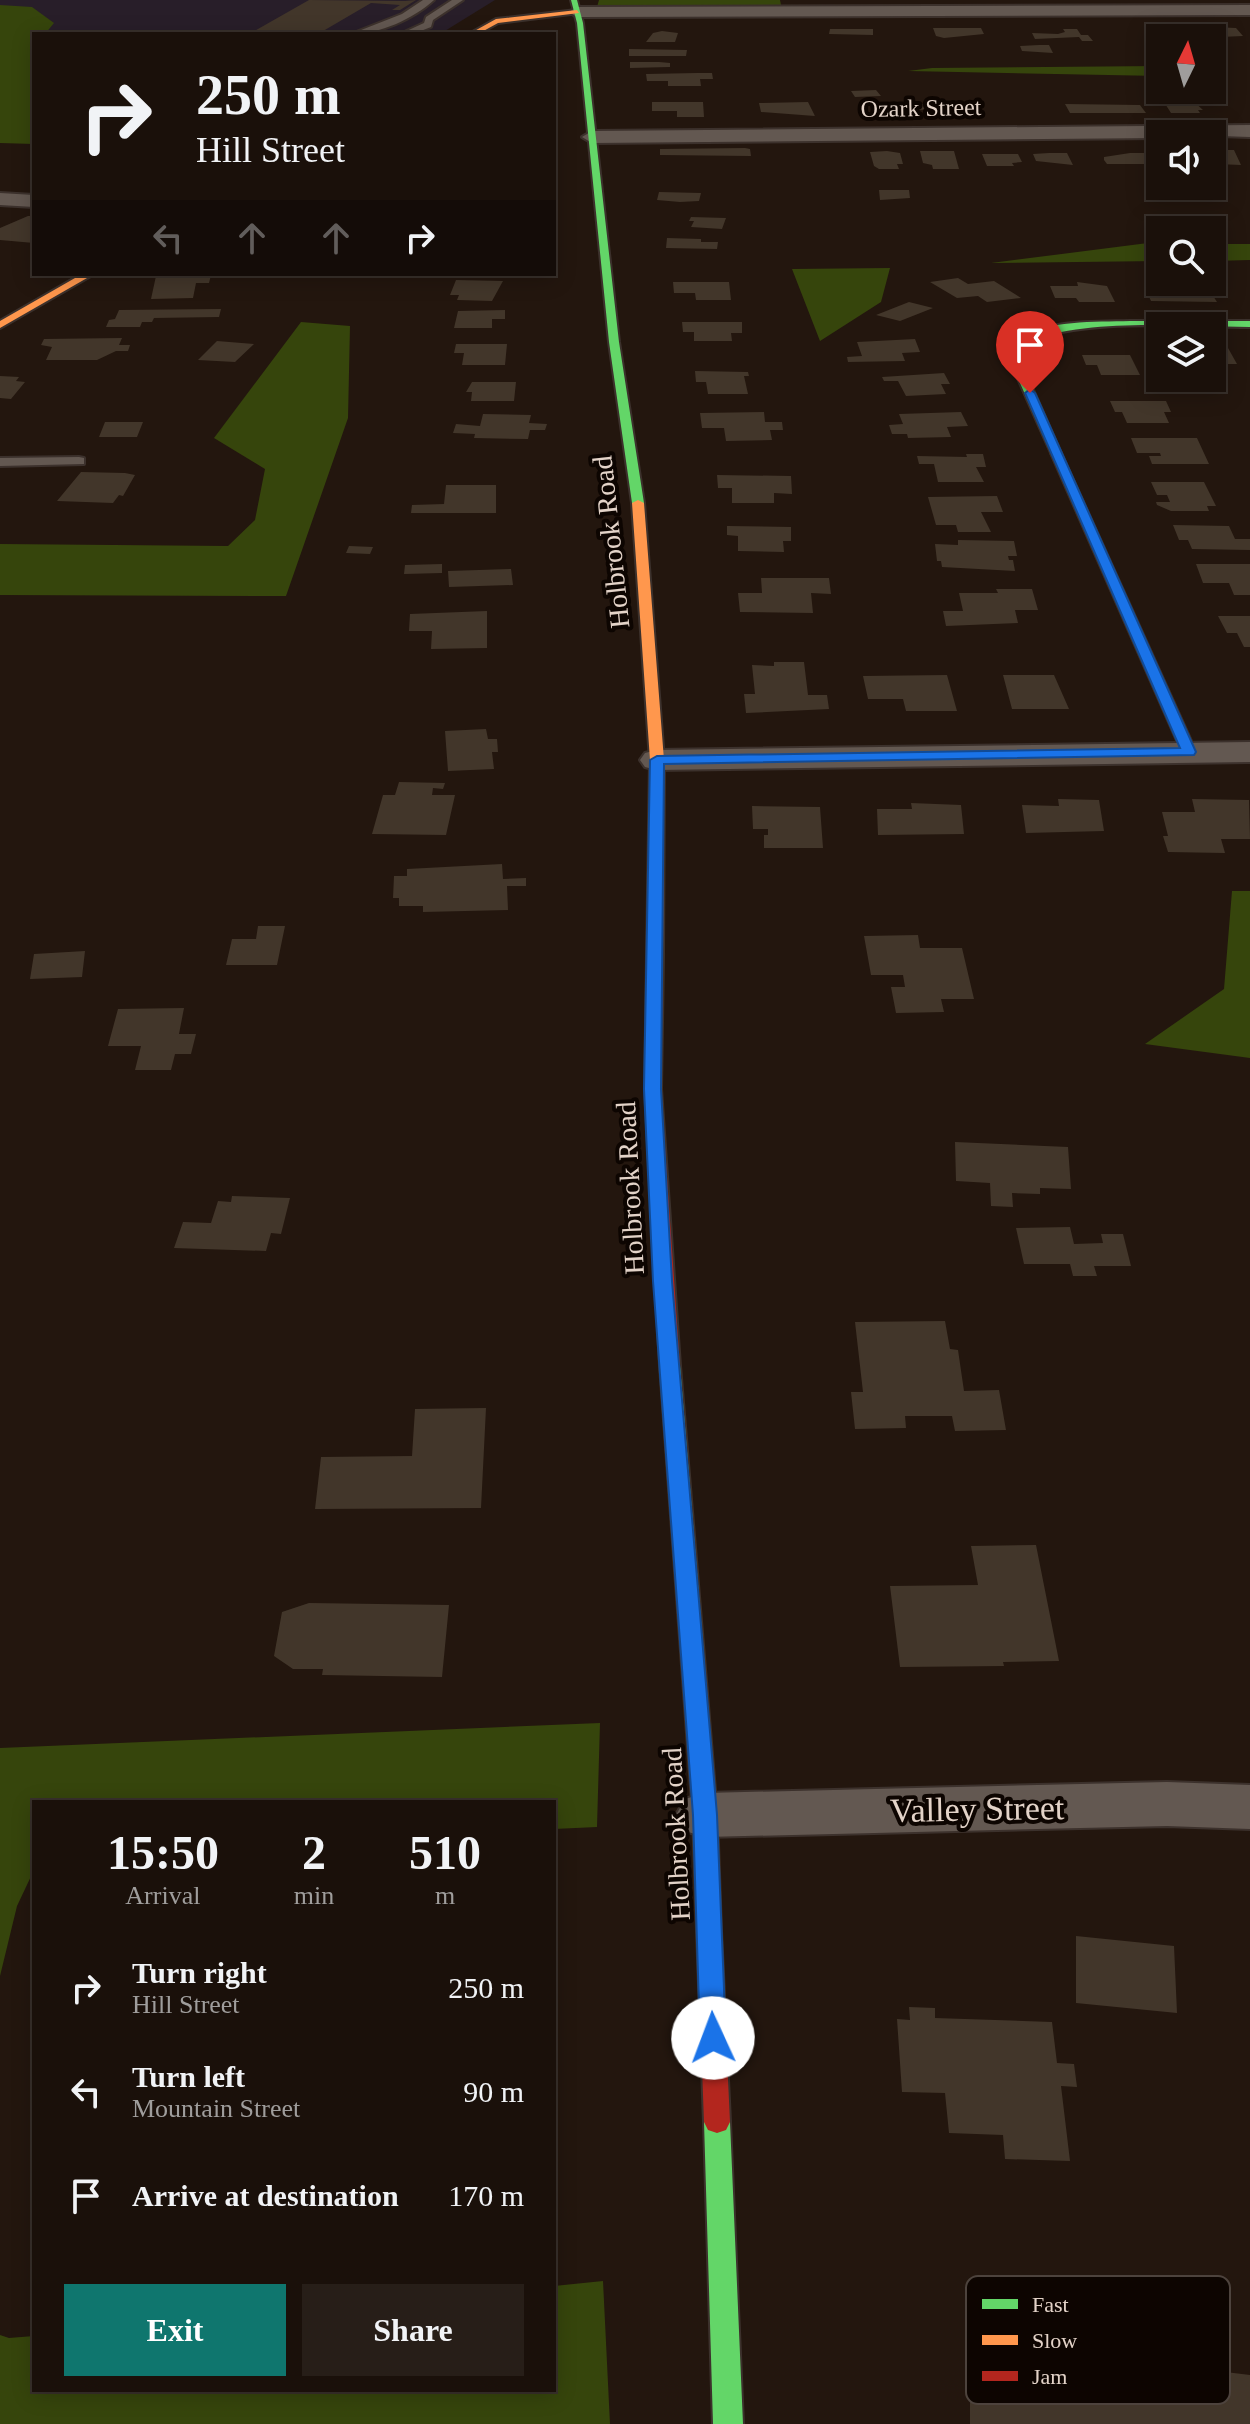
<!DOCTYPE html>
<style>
:root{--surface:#1a100a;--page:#271e18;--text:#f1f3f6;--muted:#9f9d9c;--line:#38302b;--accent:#0f766e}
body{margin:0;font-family:Georgia,serif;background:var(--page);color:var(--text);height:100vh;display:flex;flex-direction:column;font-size:30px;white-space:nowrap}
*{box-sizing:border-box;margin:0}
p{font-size:26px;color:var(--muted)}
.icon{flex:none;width:44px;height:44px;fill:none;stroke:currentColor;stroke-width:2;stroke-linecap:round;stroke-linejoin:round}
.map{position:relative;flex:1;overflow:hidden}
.side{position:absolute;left:32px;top:1800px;width:524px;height:592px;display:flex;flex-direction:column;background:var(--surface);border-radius:0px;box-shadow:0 4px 20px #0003,0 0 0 2px var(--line)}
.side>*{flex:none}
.banner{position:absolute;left:32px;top:32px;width:524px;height:244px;border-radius:0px;box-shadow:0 4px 20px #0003,0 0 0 2px var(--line);background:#1a100a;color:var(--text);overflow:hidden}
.needle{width:52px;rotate:5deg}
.controls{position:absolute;left:1146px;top:24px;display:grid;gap:16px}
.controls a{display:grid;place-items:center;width:80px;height:80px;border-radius:0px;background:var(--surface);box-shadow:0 4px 20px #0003,0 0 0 2px var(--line);font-size:40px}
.pin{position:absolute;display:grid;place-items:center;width:68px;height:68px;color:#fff;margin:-82px -34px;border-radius:50% 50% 50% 0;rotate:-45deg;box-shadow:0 0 8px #0007}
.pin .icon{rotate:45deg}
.me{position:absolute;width:88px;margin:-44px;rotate:358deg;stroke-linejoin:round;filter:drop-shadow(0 0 6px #0008)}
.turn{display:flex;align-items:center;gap:28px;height:168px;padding:0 32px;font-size:36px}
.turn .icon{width:104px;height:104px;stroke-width:2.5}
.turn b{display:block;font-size:56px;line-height:68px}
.lanes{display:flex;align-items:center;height:76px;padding:0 32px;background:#0003;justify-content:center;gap:40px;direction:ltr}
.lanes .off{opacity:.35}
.eta{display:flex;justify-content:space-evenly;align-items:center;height:136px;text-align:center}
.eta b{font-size:48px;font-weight:800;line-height:56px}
.primary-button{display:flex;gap:16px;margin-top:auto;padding:16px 32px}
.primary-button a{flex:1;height:92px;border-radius:0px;background:var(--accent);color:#fff;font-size:32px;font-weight:800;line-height:92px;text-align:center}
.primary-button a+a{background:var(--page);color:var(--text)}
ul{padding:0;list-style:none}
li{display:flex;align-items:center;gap:24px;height:104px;padding:0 32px}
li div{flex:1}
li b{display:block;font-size:30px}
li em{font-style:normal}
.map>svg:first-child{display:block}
</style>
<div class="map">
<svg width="1250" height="2424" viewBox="0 0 1250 2424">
<rect width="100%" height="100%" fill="#23160e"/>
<!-- education -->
<path fill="#281e29" d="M0,0h495l-55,34h-406v100l-34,-2z"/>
<!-- forest -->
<path fill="#36450c" d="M599,0h181l1,5 -184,2z
M0,5l32,2 22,16 -9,11h-11v110l-34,-1z
M1160,66v10l-252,-5 24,-3z
M1148,243h12v18l-169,2z
M1212,244h38v16l-38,1z
M890,268l-9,34 -61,39 -28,-72z
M301,322l49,4 -2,92 -62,178 -286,-1v-51l228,2 27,-26 10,-51 -51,-31z
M1232,891h18v167l-105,-14 79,-55z
M600,1723l-3,104 -43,2v-27h-520v68l-17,36 -17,70v-228z
M603,2281l7,143h-610v-89l9,3 25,-2v54h520v-104z"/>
<!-- building -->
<path fill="#42362a" d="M309,0l96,1 11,-1 -16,10h-8l8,-5 -29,-2 -53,31h-69z
M1212,27l24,1 7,8 -44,2 -14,-2 -7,-8z
M933,28h48l3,6 -40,4 -8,-2z
M830,29h43v6l-44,-1z
M1063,29h14l4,6h7l5,6h-11l-3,-4 -44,2 -3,-6 26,1 7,-2z
M662,31l16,2 -3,9h-29l7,-9z
M1039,45h10l4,8 -31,-2 -2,-5z
M629,49l58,1 -1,6h-57z
M630,62h29l11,1v4l-40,1z
M697,73h15l1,6h-13l1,7h-33v-5h-21l-1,-7z
M876,90l5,6 -26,1 -4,-6z
M1162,99h29l12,11h-5l2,3h-29z
M652,102h51l1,15h-27v-6h-25z
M808,102l7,14 -54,-4 -2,-9z
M897,104h32l2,6 -32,-1z
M1065,104l75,1 6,8h-76z
M745,148l5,1 1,7 -91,-1v-6z
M1218,150h16l7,15 -24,-1 -5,-10h8z
M887,151l13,2 3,11h-6l2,5h-20l-5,-3 -4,-14z
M920,151h34l5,18h-26l-1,-4 -9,-2z
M1049,153h18l6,12 -37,-4 -3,-7z
M1130,153h30v6h-3l3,5h-53l-3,-4v-3z
M982,154h36l4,8 -10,1 2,3h-27z
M879,190h30l1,8 -30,2z
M659,192l42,1 -2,8 -19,1 -23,-2z
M28,216h6v27l-34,-3v-12z
M691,217l35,1 -4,11 -31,-2 3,-6h-5z
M667,238l34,1v3h17l-1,7 -51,-1z
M211,275l-2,8h-13l-3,15 -42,1 5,-23z
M958,278l10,6 26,-3 27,17 -34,4 -9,-6 -21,2 -27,-16z
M456,280l47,1 -11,20 -35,-1 2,-5h-9z
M673,282h56l2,18h-35l-1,-7h-21z
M1077,282l30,4 8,16h-36l-3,-4h-21l-5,-12h28z
M1145,288h63l9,14 -66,-1z
M909,302l24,6 -33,13 -24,-6z
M221,309l-2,8 -65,1 -2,4h-10l-2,5h-34l3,-7 6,-1 4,-9z
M505,310v9h-13v9h-38l4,-17z
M682,322h60v11h-11l1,8h-38v-9h-11z
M122,338l-3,7h11l-2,6h-12l-19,9h-51l6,-13 -11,-2 3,-6z
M915,339l5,13 -18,1 3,8 -57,1 -1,-5 15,-1 -5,-14z
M217,341l37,3 -19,18 -37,-2z
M456,344h51l-2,21h-43l2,-12h-10z
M1212,348h16l9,16h-25z
M1082,355h48l10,20h-39l-4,-10h-11z
M695,371l53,1 1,4h-5l4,18h-40l-2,-12h-10z
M944,373l6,11h-9l5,10 -40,2 -8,-15h-14l-2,-4z
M0,376l19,1 -3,4 9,1 -14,17 -11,-1z
M472,382h44l-2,19h-43l1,-9h-6z
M1110,401h56l5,11h-7l5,11h-42l-5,-11h-7z
M764,412l1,10h17l1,8h-13l2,10 -46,1 -2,-13h-22l-2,-15z
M961,412l7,14 -21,1 4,10 -43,1 -1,-4h-15l-3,-9 14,-1 -4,-10z
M483,414l48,1 -2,8 18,1 -2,6h-15l-2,9 -54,-1 1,-4 -22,-1 3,-9 24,2z
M105,422h38l-6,15h-38z
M1131,438h66l12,26h-57l-3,-8h12l-1,-3h-23z
M966,454h17l3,13h-10l8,15h-46l-4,-18h-15l-2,-8 50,1z
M81,472l44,1 10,2 -12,21 -4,-1 -6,8 -56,-2z
M717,475l74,1 1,18 -18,-1v10h-42v-15h-14z
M1151,482h53l12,24h-9l2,5h-38l-14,-6 -1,-3h14l-3,-7h-10z
M446,485h50v28h-85l1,-8 32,-1z
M997,496l6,16h-22l10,20h-33l-2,-7h-20l-8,-28z
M1173,525l56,1 6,13h15v11l-58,-1 -4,-9h-9z
M727,526l64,1v14h-8l1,11 -46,-1v-15l-11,-1z
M958,540l56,1 3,15h-9l1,4h4l2,11 -73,-4 -1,-6h-4l-2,-17 23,1z
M349,546l24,1 -3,7 -24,-1z
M442,564v9l-38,1 1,-9z
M1196,564h54v31h-16l-5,-12h-26z
M511,569l2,16 -64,2 -1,-16z
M761,578h68l2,16 -20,-1 2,20 -73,-1 -2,-19h24z
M996,589h36l6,21h-23l3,13 -72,3 -3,-15h20l-4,-18h39z
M487,611v37l-56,1 1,-18h-23l1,-17z
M1218,616h32v31h-6l-7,-14h-10z
M774,662h30l4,33h19l2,14 -83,4 -2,-19h11l-3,-29 22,1z
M947,675l10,36h-51l-3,-12h-35l-5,-23z
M1003,675h51l15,34h-57z
M486,729l2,10h9l1,13h-6l2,17 -46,2 -3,-40z
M399,782l46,1 -2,6 -10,-1 -1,7h23l-9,40 -74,-1 11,-39h12z
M1058,799l41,1 5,31 -78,2 -4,-28 37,1z
M1192,799l57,1 1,39h-29l4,14 -57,-1 -5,-16h5l-6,-24h33z
M911,803l50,2 3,29 -86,1 -1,-26h35z
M752,806l68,1 3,41h-59v-13h4v-6h-15z
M502,864l1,15 23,-1v8h-19l1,24 -85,2v-6h-24v-8h-6l1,-22h13v-7z
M258,926h27l-8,39h-51l6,-26h24z
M918,935l2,13h42l12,51h-33l3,13 -48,1 -5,-26h14l-2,-12h-32l-7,-39z
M85,951l-3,26 -52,2 4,-25z
M184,1008l-5,26h17l-5,20h-16l-4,16h-36l6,-24h-33l10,-37z
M955,1142l113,5 3,42 -31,-1v6l-28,-1 1,14 -22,-1 -1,-23 -34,-2z
M232,1196l58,2 -9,36 -10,-1 -5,18 -92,-3 9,-26 28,1 7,-22 13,1z
M1070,1227l4,17 29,-1 -2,-9h22l8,32h-37l3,10h-24l-3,-12h-46l-8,-36z
M945,1321l5,28 8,1 6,41 35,-1 7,40 -51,1 -3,-15h-47l1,12 -51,1 -4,-37h12l-8,-70z
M486,1408l-5,100 -166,1 6,-52 91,-1 3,-47z
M1036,1545l23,116 -56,1 1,4 -104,1 -10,-81 88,-1 -7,-39z
M309,1603l140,2 -7,72 -120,-2 1,-6h-30l-19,-13 8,-44z
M1076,1936l98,10 3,67 -101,-10z
M909,2007l26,1v10l117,4 5,41 17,1 3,23 -16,-1 9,75 -65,-2 -2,-24 -54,-2 -4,-40 -43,-1 -5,-73 13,1z
M1070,2329l129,10 2,30 49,6v49h-280v-31l21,2v-48l14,1v-12l66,6z"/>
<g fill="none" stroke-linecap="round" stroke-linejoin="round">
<!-- lane casing -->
<g stroke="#3c312c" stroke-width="4">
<path id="lane" d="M423,0h11c-21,19 -54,34 -83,34l51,-20z
M452,0h11l-30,20 -2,7 -18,7h-13l24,-11 2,-6z
M79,457l5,1v6l-84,2v-8z"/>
</g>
<!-- street casing -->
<g stroke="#3c312c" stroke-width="4">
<path id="street" d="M1250,5v10l-673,2 -8,-5 8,-5z
M1250,125v12l-90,-3v4l-568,5 -10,-6 10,-6z
M0,193l34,2v12l-34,-2z
M1250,742v20l-593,8 -12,-3 -5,-7 5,-7 12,-3z
M1167,1782l83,3v44l-83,-3 -462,11 -20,-6 -9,-16 9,-16 20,-6z"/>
</g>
<!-- fast casing -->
<g stroke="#3c312c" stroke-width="4">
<path id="fast" d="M571,0h6l6,23 36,319 25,161 -6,3 -6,-3 -23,-161 -32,-319z
M1130,321h120v6c-75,0 -157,-10 -229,16l-2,10 3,12 39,88 -9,2 -40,-90 -3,-12 2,-12c32,-21 82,-19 119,-20z
M670,1360l10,6 37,449 4,116 -3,7 -9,3 -9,-3 -3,-7 -4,-116 -33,-449z
M717,2111l9,3 4,8 13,302h-30l-9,-302 4,-8z"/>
</g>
<!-- slow casing -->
<g stroke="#3c312c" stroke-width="4">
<path id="slow" d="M577,10l2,3 -81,10 -20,11h-9l27,-15z
M82,274h12l-94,54v-7z
M1052,451l9,2 135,299 -2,3 -5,1 -7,-4 -131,-299z
M638,500l6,3 20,257 -1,196 -8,5 -8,-5 3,-196 -18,-257z"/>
</g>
<!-- jam casing -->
<g stroke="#3c312c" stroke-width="4">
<path id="jam" d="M655,951l8,5 -2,133 19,277 -10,6 -10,-6 -15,-277 2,-133z
M709,1921l9,3 3,7 9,191 -4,8 -9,3 -9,-3 -4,-8 -7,-191 3,-7z"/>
</g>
<!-- lane -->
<use href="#lane" fill="#635851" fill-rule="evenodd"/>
<!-- street -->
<use href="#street" fill="#635851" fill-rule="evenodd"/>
<!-- fast -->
<use href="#fast" fill="#63d668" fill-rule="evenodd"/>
<!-- slow -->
<use href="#slow" fill="#ff974d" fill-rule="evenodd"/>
<!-- jam -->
<use href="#jam" fill="#b3261e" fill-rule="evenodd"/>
</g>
<!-- route -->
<path fill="#1a73e8" stroke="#114b97" stroke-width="2" d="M1030,389l5,4 161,359 -2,3 -530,9 -3,325 11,192 45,534 9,223 -4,7 -9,3 -9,-3 -4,-7 -7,-223 -40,-534 -9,-192 6,-329 7,-4 523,-8 -155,-355z"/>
<g text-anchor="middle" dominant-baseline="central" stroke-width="8" stroke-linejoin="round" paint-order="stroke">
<!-- far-street labels -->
<g font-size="24" fill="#e3d3c8" stroke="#0d0501">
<text transform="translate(921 108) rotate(-1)">Ozark Street</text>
</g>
<!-- street labels -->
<g font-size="28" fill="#e3d3c8" stroke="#0d0501">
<text transform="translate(611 542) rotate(-96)">Holbrook Road</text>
<text transform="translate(630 1188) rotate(-93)">Holbrook Road</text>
<text transform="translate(676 1834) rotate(-93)">Holbrook Road</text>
</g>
<!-- near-street labels -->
<g font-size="34" fill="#e3d3c8" stroke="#0d0501">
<text transform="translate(977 1809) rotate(-1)">Valley Street</text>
</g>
</g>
<!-- legend -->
<rect x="966" y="2276" width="264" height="128" rx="12" fill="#0d0501" stroke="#4d433d" stroke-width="2"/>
<rect x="982" y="2299" width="36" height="10" fill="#63d668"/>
<rect x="982" y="2335" width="36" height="10" fill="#ff974d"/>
<rect x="982" y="2371" width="36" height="10" fill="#b3261e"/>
<g font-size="22" fill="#e3d3c8">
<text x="1032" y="2312">Fast</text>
<text x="1032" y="2348">Slow</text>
<text x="1032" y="2384">Jam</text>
</g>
</svg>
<div class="controls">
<a><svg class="needle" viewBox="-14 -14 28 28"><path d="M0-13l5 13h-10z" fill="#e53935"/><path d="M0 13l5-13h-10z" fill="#9f9d9c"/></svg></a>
<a><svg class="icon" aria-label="sound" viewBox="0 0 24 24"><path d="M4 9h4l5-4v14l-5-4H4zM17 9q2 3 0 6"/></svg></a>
<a><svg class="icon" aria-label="search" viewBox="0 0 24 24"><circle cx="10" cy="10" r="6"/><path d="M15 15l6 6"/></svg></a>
<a><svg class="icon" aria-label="layers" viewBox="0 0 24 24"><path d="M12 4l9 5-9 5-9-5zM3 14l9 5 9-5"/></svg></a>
</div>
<div class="pin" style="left:1030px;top:393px;background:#d93025"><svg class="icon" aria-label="arrive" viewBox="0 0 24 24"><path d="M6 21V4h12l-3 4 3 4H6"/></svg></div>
<svg class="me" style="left:713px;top:2038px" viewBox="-20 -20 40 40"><circle r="19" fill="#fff"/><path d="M0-13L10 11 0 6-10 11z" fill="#1a73e8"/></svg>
<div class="banner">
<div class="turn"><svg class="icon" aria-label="right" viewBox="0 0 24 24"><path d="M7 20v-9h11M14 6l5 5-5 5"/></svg><div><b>250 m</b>Hill Street</div></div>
<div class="lanes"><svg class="icon off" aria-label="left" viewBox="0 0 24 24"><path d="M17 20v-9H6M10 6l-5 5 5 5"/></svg><svg class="icon off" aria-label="ahead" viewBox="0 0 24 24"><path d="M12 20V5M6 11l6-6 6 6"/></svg><svg class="icon off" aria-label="ahead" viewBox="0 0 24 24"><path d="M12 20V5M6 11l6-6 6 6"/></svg><svg class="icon" aria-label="right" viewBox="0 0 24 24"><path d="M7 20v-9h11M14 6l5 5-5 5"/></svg></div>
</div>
<section class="side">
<div class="eta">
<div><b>15:50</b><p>Arrival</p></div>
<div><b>2</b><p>min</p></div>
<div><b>510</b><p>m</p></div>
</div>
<ul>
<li><svg class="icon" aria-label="right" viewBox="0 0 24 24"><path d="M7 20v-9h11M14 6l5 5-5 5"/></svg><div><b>Turn right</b><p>Hill Street</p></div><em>250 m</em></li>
<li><svg class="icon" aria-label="left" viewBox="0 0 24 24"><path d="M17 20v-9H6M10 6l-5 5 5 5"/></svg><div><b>Turn left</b><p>Mountain Street</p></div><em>90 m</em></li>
<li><svg class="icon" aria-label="arrive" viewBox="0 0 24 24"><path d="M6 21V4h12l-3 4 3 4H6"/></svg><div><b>Arrive at destination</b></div><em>170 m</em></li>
</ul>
<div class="primary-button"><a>Exit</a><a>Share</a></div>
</section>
</div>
